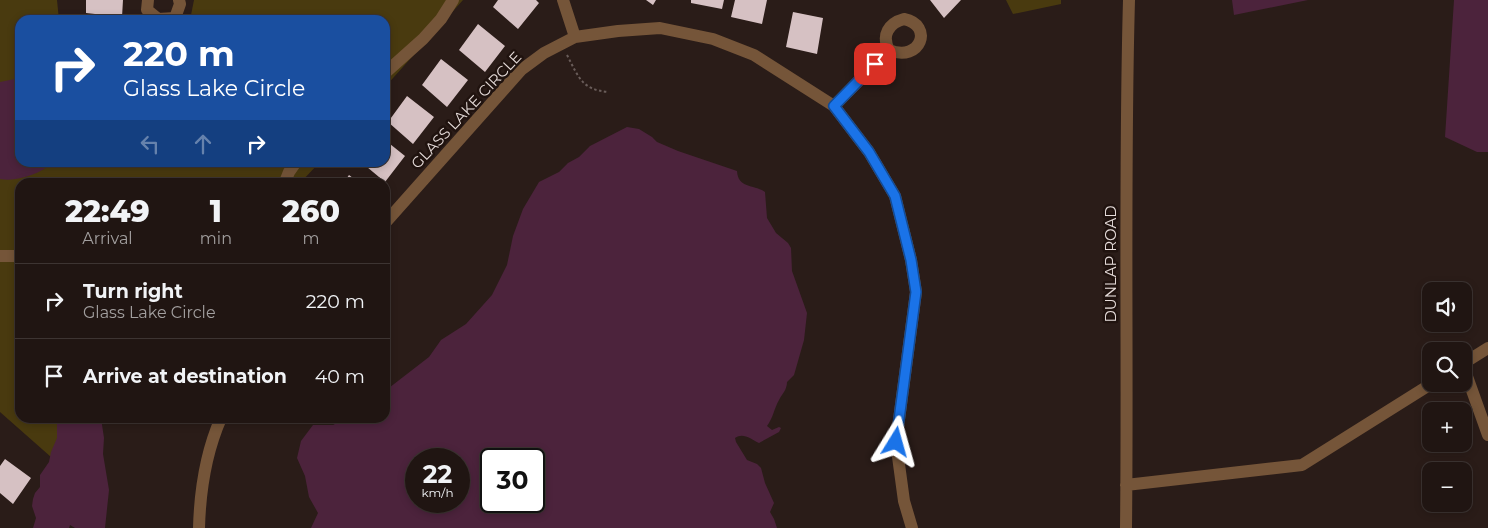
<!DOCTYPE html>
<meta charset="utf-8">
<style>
:root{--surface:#201512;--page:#281e1b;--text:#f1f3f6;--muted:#a29f9f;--line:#3d3432}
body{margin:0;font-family:Montserrat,sans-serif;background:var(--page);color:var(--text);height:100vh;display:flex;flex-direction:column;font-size:19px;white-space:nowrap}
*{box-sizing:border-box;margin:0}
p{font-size:16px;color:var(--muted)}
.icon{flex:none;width:28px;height:28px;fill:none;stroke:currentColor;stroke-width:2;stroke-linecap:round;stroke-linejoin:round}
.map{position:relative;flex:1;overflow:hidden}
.drawer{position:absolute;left:15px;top:178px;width:375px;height:245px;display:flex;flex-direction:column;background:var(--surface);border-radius:15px;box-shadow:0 2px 8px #0003,0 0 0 1px var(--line)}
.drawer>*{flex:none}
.top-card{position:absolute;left:15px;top:15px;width:375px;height:152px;border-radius:15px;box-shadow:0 2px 8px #0003,0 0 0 1px var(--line);background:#1a4fa0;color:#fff;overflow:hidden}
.controls{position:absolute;left:1422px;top:282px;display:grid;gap:10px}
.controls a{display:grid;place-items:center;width:50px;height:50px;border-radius:10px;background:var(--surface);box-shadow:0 2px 8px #0003,0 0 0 1px var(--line);font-size:25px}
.speed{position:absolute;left:405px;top:448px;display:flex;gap:10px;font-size:25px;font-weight:700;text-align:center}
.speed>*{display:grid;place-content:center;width:65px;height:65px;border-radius:50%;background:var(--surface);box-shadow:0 2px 8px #0003,0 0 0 1px var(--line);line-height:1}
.speed small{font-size:12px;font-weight:400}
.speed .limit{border:2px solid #111;border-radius:8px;background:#fff;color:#111}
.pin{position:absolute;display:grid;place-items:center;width:42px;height:42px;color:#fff;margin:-21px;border-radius:10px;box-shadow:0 2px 8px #0006}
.me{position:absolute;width:55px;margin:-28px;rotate:8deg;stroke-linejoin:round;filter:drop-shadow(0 0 4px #0008)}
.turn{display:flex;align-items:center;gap:18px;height:105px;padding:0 25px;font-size:22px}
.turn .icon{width:65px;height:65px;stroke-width:2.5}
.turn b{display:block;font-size:35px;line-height:42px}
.lanes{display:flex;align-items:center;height:48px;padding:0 25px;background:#0003;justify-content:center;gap:25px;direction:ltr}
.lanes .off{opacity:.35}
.eta{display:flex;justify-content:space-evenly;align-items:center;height:85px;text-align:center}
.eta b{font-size:30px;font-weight:800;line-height:35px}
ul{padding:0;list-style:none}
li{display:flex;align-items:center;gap:15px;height:75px;padding:0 25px;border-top:1px solid var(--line)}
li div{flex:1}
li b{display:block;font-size:19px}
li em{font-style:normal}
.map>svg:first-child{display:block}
</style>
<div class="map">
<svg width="1488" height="528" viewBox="0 0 1488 528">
<rect width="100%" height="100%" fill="#2a1c18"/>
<!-- green -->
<path fill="#493a0f" d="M0,0h57l2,20h-39v142l299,1 -18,19h-281v236h76l-45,39 -51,-45z
M194,0h269l-78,87v-67h-199l5,-5z
M1006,0h55v4l-48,10z"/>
<!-- water -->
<path fill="#4c233c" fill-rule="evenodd" d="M1232,0h76l-74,15z
M1454,0h34v152h-11l-32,-15z
M20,78v84l33,1c-14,11 -35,19 -53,16v-97z
M627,127l12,2 13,8 5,5 21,9 59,20c1,18 17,13 28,21l2,26 9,15 12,10 3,5 1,23 15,42 -3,27 -10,35 -7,7c0,8 -5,12 -8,18 -5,9 -6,18 -12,26l5,4 7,-3 2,1 -2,4 -20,11c-8,-4 -16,-11 -24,-5l1,4 11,18 10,4 4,4 4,15 9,20 -4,9 4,7 3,9h-466l7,-15 -9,-16 -4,-21 -8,-18 4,-17 12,-16h20l14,-7h38v-27l44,-34 12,-17 25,-16 26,-29 15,-30 6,-29 10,-27 16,-27 20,-10 9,-9 11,-6 11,-11zM416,459h43v42h-43zM491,459h43v42h-43z
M57,418h44l3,20 -1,16 6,36 -4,38h-30l-5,-3 -1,3h-36l3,-10 -4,-12 1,-7 2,-6 5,-6v-12l9,-13 2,-10 6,-14z"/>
<!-- building -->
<path fill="#d6c1c3" d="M86,0h37l-1,17 -36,-4z
M498,0h38l3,3 -21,26 -25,-22z
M646,0h10l-3,5z
M691,0h33l-2,9 -31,-6z
M735,0h32l-5,24 -31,-7z
M930,0h31l-17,18z
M793,12l30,6 -6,36 -31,-7z
M478,24l27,22 -20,26 -26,-22z
M441,59l27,21 -21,27 -25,-22z
M407,96l27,21 -21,27 -25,-22z
M385,140l20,16 -20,26 -24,-20h24z
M349,175l9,7h-14z
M5,459l26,19 -18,26 -13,-11v-27z"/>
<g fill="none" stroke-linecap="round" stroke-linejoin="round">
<!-- path -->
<path stroke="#6a5d5a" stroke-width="2" stroke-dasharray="2.5 2.5" stroke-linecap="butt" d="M567,55c12,23 15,35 42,37"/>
<!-- minor -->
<path stroke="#755539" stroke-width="12" d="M148,0l-1,10 11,9 17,-1 5,-14 -1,-4
M563,0l12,37
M904,19c30,6 17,44 -15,31 -8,-15 0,-27 15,-31z
M385,73l38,-34 18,-20 12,-19
M834,106l55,-56
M285,182l4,-10 7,-10
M385,223l136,-153 23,-17 31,-16 43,-6 42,-3 53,11 41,16 80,51 35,46 26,44 16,64 5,32 -20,150 8,59 8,27
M0,256h20
M1464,363l24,-15
M1464,368l24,67
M1126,485l176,-20 129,-81
M199,528c1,-38 7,-76 22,-110
M1126,528c2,-176 -2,-352 3,-528"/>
</g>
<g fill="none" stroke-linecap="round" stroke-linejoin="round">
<!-- route casing -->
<g stroke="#114b97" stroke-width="12">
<path id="route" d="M875,64l-41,42 35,46 26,44 16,64 5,32 -20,150"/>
</g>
<!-- route -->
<use href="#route" stroke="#1a73e8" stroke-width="9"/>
</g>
<g text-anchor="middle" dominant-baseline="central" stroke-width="5" stroke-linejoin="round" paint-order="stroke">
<!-- street labels -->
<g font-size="15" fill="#e7dddb" stroke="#20130f">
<text transform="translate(466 110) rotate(-47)">GLASS LAKE CIRCLE</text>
<text transform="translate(1110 264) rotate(-90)">DUNLAP ROAD</text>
</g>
</g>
</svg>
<div class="controls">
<a><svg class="icon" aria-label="sound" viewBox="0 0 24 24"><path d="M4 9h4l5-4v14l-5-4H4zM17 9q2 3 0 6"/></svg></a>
<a><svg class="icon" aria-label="search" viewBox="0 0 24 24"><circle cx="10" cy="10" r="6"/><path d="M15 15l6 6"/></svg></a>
<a>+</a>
<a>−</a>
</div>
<div class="speed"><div>22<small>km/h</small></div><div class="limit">30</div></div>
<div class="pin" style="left:875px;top:64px;background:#d93025"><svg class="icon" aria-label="arrive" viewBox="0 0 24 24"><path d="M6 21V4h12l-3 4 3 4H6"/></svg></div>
<svg class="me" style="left:896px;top:442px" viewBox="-20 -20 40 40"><path d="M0-17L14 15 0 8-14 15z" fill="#1a73e8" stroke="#fff" stroke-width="4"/></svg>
<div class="top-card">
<div class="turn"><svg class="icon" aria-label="right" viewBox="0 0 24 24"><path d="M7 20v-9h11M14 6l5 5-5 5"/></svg><div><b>220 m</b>Glass Lake Circle</div></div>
<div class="lanes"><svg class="icon off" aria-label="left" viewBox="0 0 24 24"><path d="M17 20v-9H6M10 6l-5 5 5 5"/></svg><svg class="icon off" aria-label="ahead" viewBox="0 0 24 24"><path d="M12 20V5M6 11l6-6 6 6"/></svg><svg class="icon" aria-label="right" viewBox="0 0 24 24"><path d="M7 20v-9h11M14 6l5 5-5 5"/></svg></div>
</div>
<section class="drawer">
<div class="eta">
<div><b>22:49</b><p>Arrival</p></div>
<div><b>1</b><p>min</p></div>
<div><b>260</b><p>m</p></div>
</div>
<ul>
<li><svg class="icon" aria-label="right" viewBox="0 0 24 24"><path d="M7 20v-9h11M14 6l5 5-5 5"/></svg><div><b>Turn right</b><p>Glass Lake Circle</p></div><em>220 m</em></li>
<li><svg class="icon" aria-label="arrive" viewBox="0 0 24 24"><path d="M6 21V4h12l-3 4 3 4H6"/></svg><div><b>Arrive at destination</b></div><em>40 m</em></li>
</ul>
</section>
</div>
